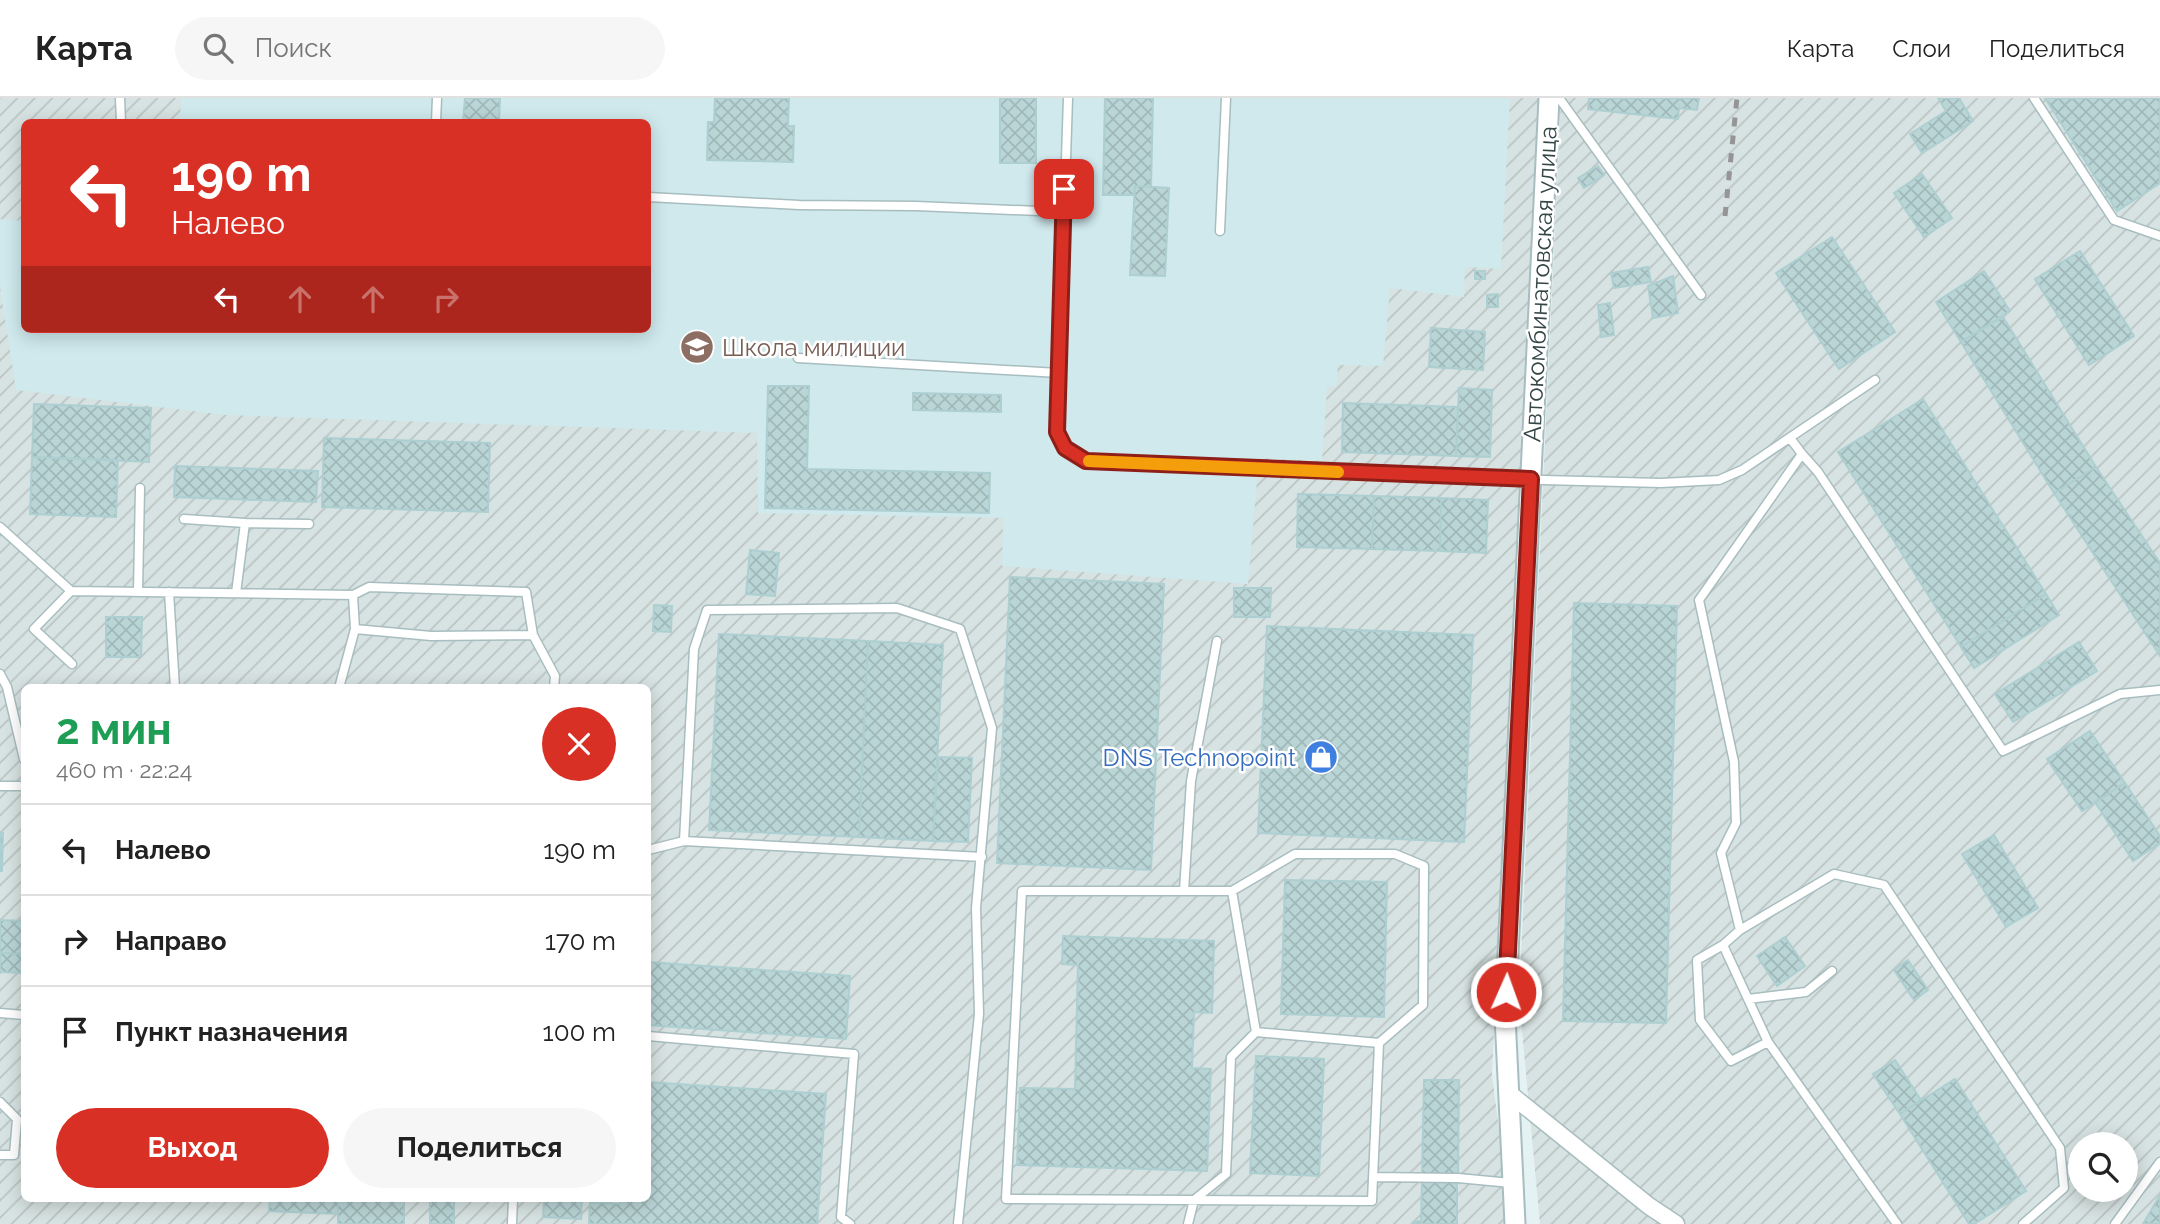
<!DOCTYPE html>
<html lang="ru">
<meta charset="utf-8">
<style>
:root{--surface:#fff;--page:#f6f6f6;--text:#222;--muted:#767676;--line:#e0e0e0;--accent:#d93025}
body{margin:0;font-family:Raleway,sans-serif;background:var(--page);color:var(--text);height:100vh;display:flex;flex-direction:column;font-size:26px;white-space:nowrap}
*{box-sizing:border-box;margin:0}
p{font-size:23px;color:var(--muted)}
.icon{flex:none;width:38px;height:38px;fill:none;stroke:currentColor;stroke-width:2;stroke-linecap:round;stroke-linejoin:round}
.map{position:relative;flex:1;overflow:hidden}
.details{position:absolute;left:21px;top:586px;width:630px;height:518px;display:flex;flex-direction:column;background:var(--surface);border-radius:10px;box-shadow:0 4px 18px #0003}
.details>*{flex:none}
.banner{position:absolute;left:21px;top:21px;width:630px;height:214px;border-radius:10px;box-shadow:0 4px 18px #0003;background:#d93025;color:#fff;overflow:hidden}
.controls{position:absolute;left:2068px;top:1034px;display:grid;gap:14px}
.controls a{display:grid;place-items:center;width:70px;height:70px;border-radius:50%;background:var(--surface);box-shadow:0 4px 18px #0003;font-size:35px}
.pin{position:absolute;display:grid;place-items:center;width:60px;height:60px;color:#fff;margin:-30px;border-radius:14px;box-shadow:0 4px 10px #0006}
.me{position:absolute;width:77px;margin:-38px;rotate:2deg;stroke-linejoin:round;filter:drop-shadow(0 0 5px #0008)}
.turn{display:flex;align-items:center;gap:24px;height:147px;padding:0 35px;font-size:32px}
.turn .icon{width:91px;height:91px;stroke-width:2.5}
.turn b{display:block;font-size:49px;line-height:60px}
.lanes{display:flex;align-items:center;height:66px;padding:0 35px;background:#0003;justify-content:center;gap:35px;direction:ltr}
.lanes .off{opacity:.35}
.round{display:grid;place-items:center;flex:none;width:74px;height:74px;border-radius:37px;background:var(--page)}
.head{display:flex;align-items:center;justify-content:space-between;height:119px;padding:0 35px}
h1{font-size:42px;font-weight:700;line-height:52px;color:#1e9e55}
.button{display:flex;gap:14px;margin-top:auto;padding:14px 35px}
.button a{flex:1;height:80px;border-radius:42px;background:var(--accent);color:#fff;font-size:28px;font-weight:700;line-height:80px;text-align:center}
.button a+a{background:var(--page);color:var(--text)}
ul{padding:0;list-style:none}
li{display:flex;align-items:center;gap:21px;height:91px;padding:0 35px;border-top:2px solid var(--line)}
li div{flex:1}
li b{display:block;font-size:26px}
li em{font-style:normal}
header{display:flex;align-items:center;gap:42px;box-sizing:border-box;height:98px;padding:0 35px;background:var(--surface);border-bottom:2px solid var(--line)}
header strong{font-size:33px}
nav{display:flex;gap:38px;margin-inline-start:auto;font-size:24px}
.search{width:490px;height:63px;background:var(--page);display:flex;align-items:center;gap:18px;box-sizing:border-box;padding:0 24px;border-radius:38px;color:var(--muted);font-size:26px}
.map>svg:first-child{display:block}
</style>
<header>
<strong>Карта</strong>
<div class="search"><svg class="icon" aria-label="search" viewBox="0 0 24 24"><circle cx="10" cy="10" r="6"/><path d="M15 15l6 6"/></svg>Поиск</div>
<nav><a>Карта</a><a>Слои</a><a>Поделиться</a></nav>
</header>
<div class="map">
<svg width="2160" height="1126" viewBox="0 0 2160 1126">
<defs>
<pattern id="industrial-furrows" width="10" height="10" patternUnits="userSpaceOnUse" patternTransform="scale(1.75)"><rect width="10" height="10" fill="#d7e3e2"/><path d="M-1 1l2-2M0 10L10 0M9 11l2-2" fill="none" stroke="#b9c4c3"/></pattern>
<pattern id="building-cross-hatch" width="8" height="8" patternUnits="userSpaceOnUse" patternTransform="scale(1.75)"><rect width="8" height="8" fill="#bad5d6"/><path d="M0 0l8 8M0 8l8-8" fill="none" stroke="#a0b8b9"/></pattern>
</defs>
<rect width="100%" height="100%" fill="#e5f2f3"/>
<!-- industrial -->
<path fill="url(#industrial-furrows)" fill-rule="evenodd" d="M0,0h1539l-47,976 8,64 14,86h-1514zM24,24h624v207h-624zM24,590h624v511h-624z
M1561,0h599v1126h-620l-21,-226zM2081,1046h45v46h-45z"/>
<!-- education -->
<path fill="#cfe9ed" d="M181,0h1329l-9,171 -36,-2 -1,30 -74,-9 -7,78 -45,-1 -2,22 -9,-1 -5,75 -63,-3 -11,126 -246,-18 1,-48 -245,-5 -1,-80 -531,-18 -210,-25 -16,-103v-68l24,2v108h624v-207h-468z"/>
<!-- building -->
<path fill="url(#building-cross-hatch)" stroke="#adcfd1" stroke-width="2" d="M465,0h35l-1,24h-36z
M715,0h74l-1,28h6l-1,36 -86,-2 1,-38h6z
M1000,0h36v65h-36z
M1105,0h48l-2,89 -16,-1 -1,9h-31z
M1589,0h110l-2,12 -18,-2 -1,11 -90,-10z
M1938,0h21l14,23 -51,32 -12,-19 36,-23z
M2045,0h115v85l-43,28z
M1598,68l6,9 -20,13 -6,-10z
M1922,76l30,44 -28,19 -30,-44z
M1135,88l34,2 -4,88 -35,-1z
M1832,139l63,95 -56,37 -63,-96z
M2080,153l54,85 -45,29 -54,-86z
M1648,169l3,15 -37,6 -3,-15z
M1475,173h10v8h-10z
M1984,173l26,40 -49,31 -25,-40z
M1673,178l5,37 -25,5 -5,-32z
M1498,196v13h-11v-12z
M1610,205l4,32 -13,2 -3,-32z
M2003,219l93,150 -42,26 -93,-151z
M1431,230l54,4 -2,38 -54,-3z
M768,288h41l-2,83 183,4 -1,40 -224,-5z
M1459,290l33,2 -2,67 -34,-1z
M913,295l88,2v17l-88,-2z
M1923,301l123,195 -85,53 -123,-195z
M1343,305l115,4 -2,49 -114,-4z
M34,306l117,4 -2,54 -117,-5z
M324,340l166,5 -2,69 -166,-5z
M32,359l86,3 -2,57 -86,-3z
M175,368l143,5 -2,31 -142,-5z
M2096,369l64,96v93l-106,-163z
M1298,396l76,2 -2,53 -75,-2z
M1374,398l67,2 -1,53 -68,-2z
M1441,400l47,2 -2,53 -46,-2z
M750,452l29,3 -4,43 -29,-2z
M1010,479l154,7 -13,286 -154,-7z
M1234,490h37l-1,29h-36z
M2046,496l13,21 -85,53 -13,-21z
M1574,505l103,3 -11,417 -103,-2z
M654,507l18,1 -1,26 -18,-1z
M106,519h36l-1,40h-35z
M1267,528l206,9 -9,207 -206,-9z
M719,536l149,7 -9,196 -150,-7z
M868,543l75,4 -10,196 -74,-4z
M2079,544l18,29 -84,51 -18,-28z
M2090,633l35,52 -43,28 -35,-52z
M938,659l34,1 -4,84 -35,-1z
M2125,685l35,53v7l-27,18 -38,-59z
M0,735h3l-1,38h-2z
M1994,737l44,73 -32,19 -44,-73z
M1285,782l102,2 -3,135 -103,-3z
M0,822l24,1v33l-24,-1z
M1063,838l151,5 -2,72 -18,-1 -2,56 19,1 -4,102 -190,-6 3,-77 55,1 3,-124 -16,-1z
M1785,839l20,29 -28,20 -20,-30z
M0,855l24,1v19l-24,-1z
M1908,862l20,30 -14,10 -20,-30z
M648,864l202,14 -4,63 -198,-14z
M1256,958l68,3 -5,117 -69,-3z
M1895,962l26,40 -21,14 -27,-40z
M1955,981l71,112 -52,33h-5l-69,-110z
M1424,982h35l-1,96h-36z
M648,984l178,12 -9,130h-228l1,-22 30,2v-5h28z
M1422,1082l35,1v43h-44v-2l8,-1z
M2160,1097v29h-17z
M270,1101h68v15l-69,-3z
M338,1101h66v25h-66z
M430,1101h24v25h-24z
M544,1101h38l-1,20 -38,-2z"/>
<g fill="none" stroke-linecap="round" stroke-linejoin="round">
<!-- service casing -->
<g stroke="#a8bdbf" stroke-width="11">
<path id="service" d="M120,0l1,24
M1068,0l-11,334 7,16 22,13 415,18 160,4 58,-3 23,-10 133,-90
M1559,0l142,197
M2034,0l80,122 46,16
M436,24l1,-24
M648,99l151,8 117,1 147,6
M1220,133l6,-133
M798,260l260,15
M1790,340l12,16
M184,421l61,4 -9,70
M245,425l64,1
M0,429l71,64 -37,38 38,35
M71,493l282,4 2,34 -16,59
M138,494l2,-104
M169,494l6,96
M353,497l16,-8 157,5 7,43
M355,531l76,7 102,-1 22,41 -1,12
M0,576l7,13 17,72
M0,688h24
M648,752l36,-9
M1295,756h100l29,12 -1,139 -44,38 -7,158 -366,-2 16,-308h210z
M1184,793l7,-110 26,-140
M1740,832l94,-56 50,11 176,263 4,40 -41,36
M1723,847l45,97 -37,19 -31,-41 -3,-60 26,-15 17,-15 -19,-77 15,-30 -2,-61 -35,-162 103,-146 16,18 185,279 117,-57 40,-4
M1748,901l58,-7 26,-21
M0,915l24,2
M1256,934l123,11
M648,938l206,18 -13,163 9,7
M1768,944l129,182
M0,1004l17,17 -3,36h-14
M1373,1079l85,1 53,5
M512,1126l1,-25
M958,1126l21,-210 -3,-106 16,-180 -32,-99 -63,-21 -190,2 -13,39 -10,192 298,16
M1188,1126l6,-24 32,-26 5,-117 25,-25 -24,-141
M2115,1126l45,-62"/>
</g>
<!-- minor casing -->
<g stroke="#a8bdbf" stroke-width="19">
<path id="minor" d="M1510,996l139,112 27,18"/>
</g>
<!-- tertiary casing -->
<g stroke="#a8bdbf" stroke-width="23">
<path id="tertiary" d="M1515,1126l-10,-208 44,-918"/>
</g>
<!-- service -->
<use href="#service" stroke="#fff" stroke-width="8"/>
<!-- minor -->
<use href="#minor" stroke="#fff" stroke-width="16"/>
<!-- tertiary -->
<use href="#tertiary" stroke="#fff" stroke-width="19"/>
<!-- rail -->
<path stroke="#959595" stroke-width="5" stroke-dasharray="9 9" stroke-linecap="butt" d="M1725,118l12,-118"/>
</g>
<g fill="none" stroke-linecap="round" stroke-linejoin="round">
<!-- route casing -->
<g stroke="#8d1f18" stroke-width="18">
<path id="route" d="M1064,91l-7,243 8,16 21,13 445,18 -25,513"/>
</g>
<!-- route -->
<use href="#route" stroke="#d93025" stroke-width="12"/>
<!-- slow -->
<path stroke="#f59e0b" stroke-width="12" d="M1089,363l249,11"/>
</g>
<!-- icons -->
<defs>
<g id="university-disc" transform="scale(1.75)"><circle r="9.5" fill="#8d6e63" stroke="#fff"/><path d="M0-5L7-2L0 1L-7-2ZM-4 1L0 2.5L4 1V4Q0 6-4 4Z" fill="#fff"/></g>
<g id="shop-disc" transform="scale(1.75)"><circle r="9.5" fill="#3f7fe0" stroke="#fff"/><path d="M-5-2.5h2.3a2.7 3.5 0 0 1 5.4 0H5L5.5 6h-11ZM-1.5-2.5h3a1.5 2.3 0 0 0-3 0Z" fill="#fff"/></g>
</defs>
<g fill-rule="evenodd">
<use href="#university-disc" x="697" y="249"/>
<use href="#shop-disc" x="1321" y="659"/>
</g>
<g text-anchor="middle" dominant-baseline="central" stroke-width="5" stroke-linejoin="round" paint-order="stroke">
<!-- street labels -->
<g font-size="24" fill="#354646" stroke="#fff">
<text transform="translate(1540 186) rotate(-87)">Автокомбинатовская улица</text>
</g>
<!-- education labels -->
<g font-size="24" fill="#785e54" stroke="#fff" text-anchor="start">
<text x="722" y="249">Школа милиции</text>
</g>
<!-- shop labels -->
<g font-size="24" fill="#366cbe" stroke="#fff" text-anchor="end">
<text x="1296" y="659">DNS Technopoint</text>
</g>
</g>
</svg>
<div class="controls">
<a><svg class="icon" aria-label="search" viewBox="0 0 24 24"><circle cx="10" cy="10" r="6"/><path d="M15 15l6 6"/></svg></a>
</div>
<div class="pin" style="left:1064px;top:91px;background:#d93025"><svg class="icon" aria-label="arrive" viewBox="0 0 24 24"><path d="M6 21V4h12l-3 4 3 4H6"/></svg></div>
<svg class="me" style="left:1506px;top:894px" viewBox="-20 -20 40 40"><circle r="17" fill="#d93025" stroke="#fff" stroke-width="3"/><path d="M0-11L8 9 0 5-8 9z" fill="#fff"/></svg>
<div class="banner">
<div class="turn"><svg class="icon" aria-label="left" viewBox="0 0 24 24"><path d="M17 20v-9H6M10 6l-5 5 5 5"/></svg><div><b>190 m</b>Налево</div></div>
<div class="lanes"><svg class="icon" aria-label="left" viewBox="0 0 24 24"><path d="M17 20v-9H6M10 6l-5 5 5 5"/></svg><svg class="icon off" aria-label="ahead" viewBox="0 0 24 24"><path d="M12 20V5M6 11l6-6 6 6"/></svg><svg class="icon off" aria-label="ahead" viewBox="0 0 24 24"><path d="M12 20V5M6 11l6-6 6 6"/></svg><svg class="icon off" aria-label="right" viewBox="0 0 24 24"><path d="M7 20v-9h11M14 6l5 5-5 5"/></svg></div>
</div>
<section class="details">
<div class="head"><div><h1>2 мин</h1><p>460 m · 22:24</p></div><a class="round" style="background:#d93025;color:#fff"><svg class="icon" aria-label="close" viewBox="0 0 24 24"><path d="M6 6l12 12M18 6L6 18"/></svg></a></div>
<ul>
<li><svg class="icon" aria-label="left" viewBox="0 0 24 24"><path d="M17 20v-9H6M10 6l-5 5 5 5"/></svg><div><b>Налево</b></div><em>190 m</em></li>
<li><svg class="icon" aria-label="right" viewBox="0 0 24 24"><path d="M7 20v-9h11M14 6l5 5-5 5"/></svg><div><b>Направо</b></div><em>170 m</em></li>
<li><svg class="icon" aria-label="arrive" viewBox="0 0 24 24"><path d="M6 21V4h12l-3 4 3 4H6"/></svg><div><b>Пункт назначения</b></div><em>100 m</em></li>
</ul>
<div class="button"><a>Выход</a><a>Поделиться</a></div>
</section>
</div>
